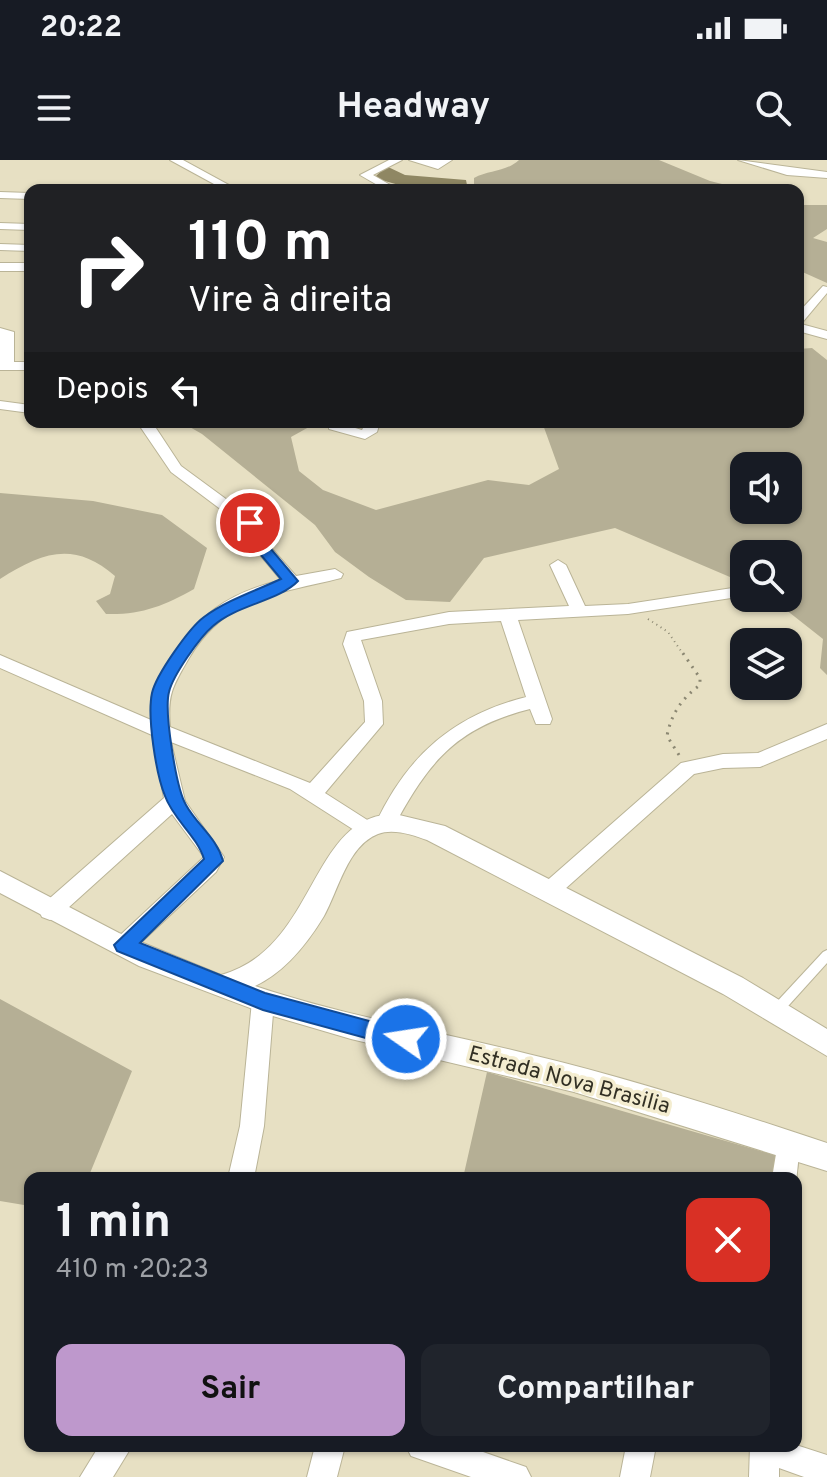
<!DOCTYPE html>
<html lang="pt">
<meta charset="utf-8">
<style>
:root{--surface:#171b24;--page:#20242c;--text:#f1f3f6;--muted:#9ea1a6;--accent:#be98cc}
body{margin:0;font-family:Overpass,sans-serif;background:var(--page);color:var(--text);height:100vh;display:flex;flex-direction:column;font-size:30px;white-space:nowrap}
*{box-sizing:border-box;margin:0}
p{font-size:26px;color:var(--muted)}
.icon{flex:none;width:44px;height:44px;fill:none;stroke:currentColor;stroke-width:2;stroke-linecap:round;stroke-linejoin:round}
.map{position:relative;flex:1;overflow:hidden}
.drawer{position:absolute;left:24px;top:1012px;width:778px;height:280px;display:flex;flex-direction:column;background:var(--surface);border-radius:16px;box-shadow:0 2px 6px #0004}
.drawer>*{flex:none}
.top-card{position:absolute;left:24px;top:24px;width:780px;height:244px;border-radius:16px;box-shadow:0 2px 6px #0004;background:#202124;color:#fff;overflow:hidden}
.controls{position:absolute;left:730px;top:292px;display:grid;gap:16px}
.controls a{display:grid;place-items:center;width:72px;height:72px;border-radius:16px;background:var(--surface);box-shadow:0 2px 6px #0004;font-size:40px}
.pin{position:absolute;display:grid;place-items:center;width:68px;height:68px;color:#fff;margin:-34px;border:4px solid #fff;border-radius:50%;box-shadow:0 2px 8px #0007}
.me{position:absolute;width:88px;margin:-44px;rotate:283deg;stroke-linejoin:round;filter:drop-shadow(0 0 6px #0008)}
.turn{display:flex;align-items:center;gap:28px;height:168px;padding:0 32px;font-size:36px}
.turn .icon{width:104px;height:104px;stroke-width:2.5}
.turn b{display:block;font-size:56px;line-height:68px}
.then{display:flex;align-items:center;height:76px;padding:0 32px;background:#0003;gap:16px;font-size:30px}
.round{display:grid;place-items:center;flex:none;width:84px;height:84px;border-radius:16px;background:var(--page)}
.summary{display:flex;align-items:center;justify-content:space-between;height:136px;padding:0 32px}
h1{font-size:48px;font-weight:700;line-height:60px}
.button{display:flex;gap:16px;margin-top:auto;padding:16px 32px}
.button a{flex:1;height:92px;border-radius:16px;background:var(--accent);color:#111;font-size:32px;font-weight:700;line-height:92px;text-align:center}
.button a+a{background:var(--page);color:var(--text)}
.status{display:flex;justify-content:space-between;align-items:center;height:56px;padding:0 40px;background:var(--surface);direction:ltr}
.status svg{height:22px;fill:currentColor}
header{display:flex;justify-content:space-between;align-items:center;height:104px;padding:0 32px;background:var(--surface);font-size:36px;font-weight:700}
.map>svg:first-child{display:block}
</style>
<div class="status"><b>20:22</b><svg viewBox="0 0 49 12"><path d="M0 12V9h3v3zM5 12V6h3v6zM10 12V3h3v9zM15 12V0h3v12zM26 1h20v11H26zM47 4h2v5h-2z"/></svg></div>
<header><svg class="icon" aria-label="menu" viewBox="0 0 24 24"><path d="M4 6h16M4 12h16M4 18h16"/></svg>Headway<svg class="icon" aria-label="search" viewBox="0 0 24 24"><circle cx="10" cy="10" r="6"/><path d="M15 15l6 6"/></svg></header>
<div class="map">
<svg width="827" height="1317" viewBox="0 0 827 1317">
<rect width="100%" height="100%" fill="#e7e0c3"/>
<!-- green -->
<path fill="#b5af95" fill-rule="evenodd" d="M519,0h140l51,21 36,9h-267l-5,-3v-9c15,-8 32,-6 45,-18z
M798,45h29v24l-14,9 14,4v41l-29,-13z
M812,188l15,12v315l-7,-7 3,-29 -52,-41h17v-44h-44v29l-129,-55 -131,30 -34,44 -44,-2 -37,-23 -34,-25 -20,-27 -113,-91 -21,-12h137l-27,15 8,34 24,19 53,20 112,-30 41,5 30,-16 -17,-47h256v-73zM788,306v44h-44v-44z
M0,333l93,8 69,14 45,33 -13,41c-30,17 -53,26 -88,25l-10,-13 14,-7 5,-18c-42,-36 -73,-23 -115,3z
M0,839l132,72 -44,107h-58v28l-30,-5z
M487,912l312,90 -3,23v-7h-333z"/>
<!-- water -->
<path fill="#8f8763" d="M386,6l19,9 61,5 2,10h-51l-43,-12z"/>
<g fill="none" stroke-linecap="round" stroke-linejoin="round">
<!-- service casing -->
<g stroke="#bab497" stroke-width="2">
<path id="service" d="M827,790v13l-47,52 -4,1 -4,-1 -2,-4 2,-4 51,-55z"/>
</g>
<!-- minor casing -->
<g stroke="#bab497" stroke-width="2">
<path id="minor" d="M170,0h13l55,30h-13z
M389,0h13l-29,15 26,15h-13l-26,-15z
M409,0h43l-14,9z
M738,0l89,12v6l-40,-3z
M0,32l30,1v6l-30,-1z
M0,63l30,1v6l-30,-1z
M0,84l30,1v6l-30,-1z
M0,103h30v8h-30z
M823,126l4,1v6l-26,31 26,7v8l-29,-8v-18z
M0,168l14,4v30h16v8h-30z
M0,241l30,4v8l-30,-4z
M137,262h15l29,44 79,58 6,18 30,34 39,-7 8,5 -2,4c-63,16 -116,18 -152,80 -16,28 -22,36 -19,69l140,56 55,-61 -1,-21 -21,-57 4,-12 102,-20 120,-6 -19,-41 8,-5 8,5 19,41 43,-2 111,-17 5,1v8l-116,18 -110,6 34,99 -2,5h-14l-6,-15c-75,19 -102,54 -137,119h-14l-3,-5c31,-67 78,-108 150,-126l-25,-76 -52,3 -88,16 21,61 1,23 -58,69 47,30 3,6 -3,6 -7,2 -75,-48 -119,-47 14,59 39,56 -8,15 -84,79 -8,3 -8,-3 -3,-6 3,-6 88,-82 -32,-43 -114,103 -8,3 -8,-3 -3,-6 3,-6 122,-107 -12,-63 -152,-67v-13l151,65c-2,-29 4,-35 18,-58 29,-47 57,-68 112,-82l-31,-37 -3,-14 -76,-57z
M335,262l27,8 4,-8h14l-3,10 -12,7 -36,-10v-6z
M827,564v15l-67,28 -37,1 -29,6 -138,123h-14l-4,-6 4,-6 139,-122 42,-9 35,-1z
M263,831l8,3 3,7 -10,125 -10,52h-26l12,-52 12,-125 3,-7z
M788,972l9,4 3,8 -4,38v-4h-24l7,-42z
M796,1285l31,10v22h-23l-25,-9v9h-30l1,-31z
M99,1286h33l-19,31h-33z
M315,1286h30l-8,31h-30z
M406,1286h60l60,21 5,10h-60l-60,-21z
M626,1286h30l-6,31h-30z"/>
</g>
<!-- tertiary casing -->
<g stroke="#bab497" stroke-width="2">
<path id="tertiary" d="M395,654l50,12 298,152 84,51v27l-104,-62 -296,-154c-14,-5 -34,-12 -49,-6 -30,11 -40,57 -54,82 -17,28 -39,56 -69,70 89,30 182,45 273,68 101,24 200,56 299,89v28l-253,-79 -223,-53 -85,-25 -127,-48 -139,-73v-22l119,62 102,42c97,-27 88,-161 174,-161z"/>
</g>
<!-- path-far1 -->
<path stroke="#8b8772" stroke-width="2" stroke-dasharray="1 4" stroke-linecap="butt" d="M648,459l20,13 13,19"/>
<!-- path -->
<path stroke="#8b8772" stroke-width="3" stroke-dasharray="2 6" stroke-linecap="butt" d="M679,595l-12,-19c4,-22 15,-38 33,-51v-7l-20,-29"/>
<!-- service -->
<use href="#service" fill="#fff" fill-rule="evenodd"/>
<!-- minor -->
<use href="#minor" fill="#fff" fill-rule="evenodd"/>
<!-- tertiary -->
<use href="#tertiary" fill="#fff" fill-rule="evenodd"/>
</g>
<!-- route -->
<path fill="#1a73e8" stroke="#114b97" stroke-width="2" d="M245,360h10l10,22 33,39c-19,20 -62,24 -85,45 -13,11 -40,49 -44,66 -5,19 7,96 17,113 11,20 31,33 37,56l-83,82 125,50 149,40 3,6 -3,7 -8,3 -143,-39 -146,-59 -3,-6 90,-86c-7,-23 -31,-40 -39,-63 -9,-22 -18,-79 -13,-103 4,-18 37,-65 52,-76 23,-17 51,-26 77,-38l-30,-36z"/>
<g text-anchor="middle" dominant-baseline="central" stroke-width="7" stroke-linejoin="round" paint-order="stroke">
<!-- street labels -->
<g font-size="22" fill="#323024" stroke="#f4edd0">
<text transform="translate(569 921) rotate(15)">Estrada Nova Brasilia</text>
</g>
</g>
</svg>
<div class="controls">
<a><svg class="icon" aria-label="sound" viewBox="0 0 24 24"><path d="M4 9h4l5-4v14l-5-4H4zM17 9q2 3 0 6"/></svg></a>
<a><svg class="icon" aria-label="search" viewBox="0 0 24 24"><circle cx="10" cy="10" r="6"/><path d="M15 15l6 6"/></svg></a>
<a><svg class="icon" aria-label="layers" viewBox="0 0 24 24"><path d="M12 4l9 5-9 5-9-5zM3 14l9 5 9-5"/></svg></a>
</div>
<div class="pin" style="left:250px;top:363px;background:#d93025"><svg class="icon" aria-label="arrive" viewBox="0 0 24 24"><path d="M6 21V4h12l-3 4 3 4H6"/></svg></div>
<svg class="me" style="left:406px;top:879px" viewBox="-20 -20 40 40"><circle r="17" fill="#1a73e8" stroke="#fff" stroke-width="3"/><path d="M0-11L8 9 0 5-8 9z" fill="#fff"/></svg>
<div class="top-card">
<div class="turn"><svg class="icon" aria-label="right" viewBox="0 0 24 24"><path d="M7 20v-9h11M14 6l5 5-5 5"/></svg><div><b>110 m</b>Vire à direita</div></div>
<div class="then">Depois<svg class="icon" aria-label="left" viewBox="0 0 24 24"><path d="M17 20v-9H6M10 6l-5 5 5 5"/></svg></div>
</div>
<section class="drawer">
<div class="summary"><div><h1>1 min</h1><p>410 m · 20:23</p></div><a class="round" style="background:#d93025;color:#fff"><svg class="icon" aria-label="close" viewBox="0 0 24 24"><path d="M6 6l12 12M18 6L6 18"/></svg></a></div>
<div class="button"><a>Sair</a><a>Compartilhar</a></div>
</section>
</div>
